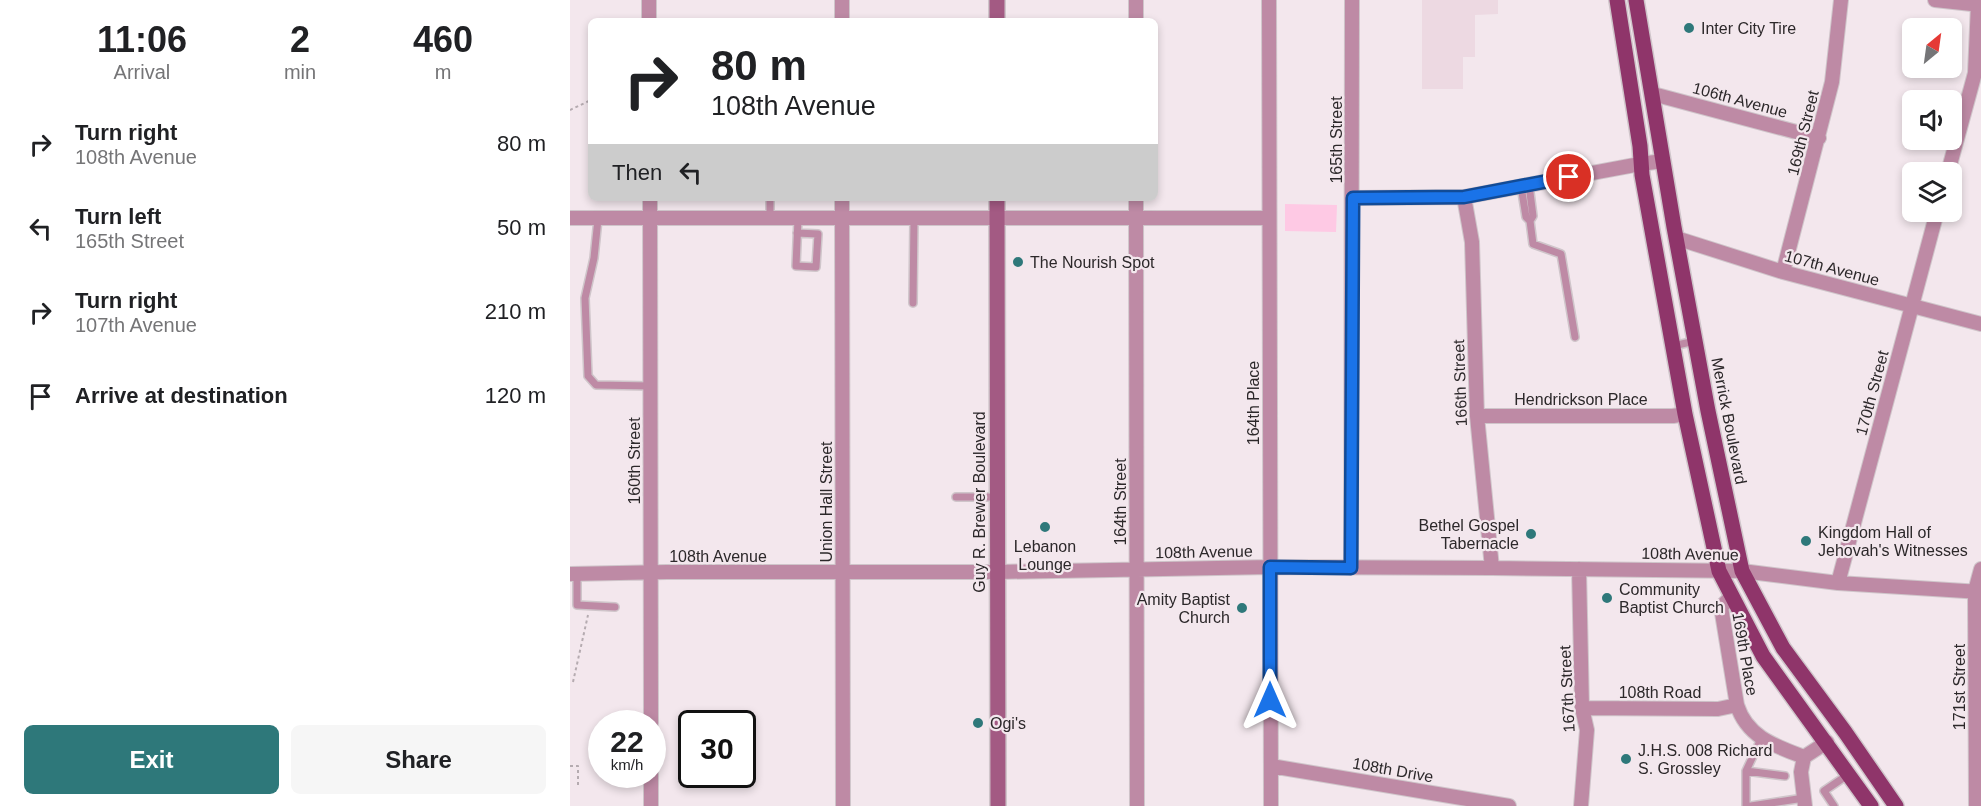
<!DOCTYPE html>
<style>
:root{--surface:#fff;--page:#f6f6f6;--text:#202124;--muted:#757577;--accent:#2e787a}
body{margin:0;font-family:Arial,sans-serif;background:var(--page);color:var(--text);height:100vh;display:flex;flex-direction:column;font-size:22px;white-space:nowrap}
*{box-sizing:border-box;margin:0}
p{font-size:20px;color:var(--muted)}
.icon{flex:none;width:33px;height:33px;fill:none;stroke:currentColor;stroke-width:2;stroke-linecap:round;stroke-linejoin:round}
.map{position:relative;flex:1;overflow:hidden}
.sheet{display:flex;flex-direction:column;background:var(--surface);width:570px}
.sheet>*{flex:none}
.guide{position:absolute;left:18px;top:18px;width:570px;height:183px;border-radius:9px;box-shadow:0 3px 9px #0003;background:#fff;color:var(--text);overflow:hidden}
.needle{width:39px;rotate:29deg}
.fabs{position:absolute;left:1332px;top:18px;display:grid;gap:12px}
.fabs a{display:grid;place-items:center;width:60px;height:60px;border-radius:9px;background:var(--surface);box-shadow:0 3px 9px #0003;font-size:30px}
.speed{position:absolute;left:18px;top:710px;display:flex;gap:12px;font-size:30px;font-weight:700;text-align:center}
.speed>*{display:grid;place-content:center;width:78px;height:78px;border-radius:50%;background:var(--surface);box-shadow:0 3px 9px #0003;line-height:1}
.speed small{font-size:15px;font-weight:400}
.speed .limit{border:3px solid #111;border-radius:9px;background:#fff;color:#111}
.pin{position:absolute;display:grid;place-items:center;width:51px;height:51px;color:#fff;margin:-26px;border:3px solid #fff;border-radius:50%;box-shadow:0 2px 6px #0007}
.me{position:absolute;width:66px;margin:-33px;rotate:0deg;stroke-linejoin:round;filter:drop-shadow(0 0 4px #0008)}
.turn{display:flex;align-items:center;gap:21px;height:126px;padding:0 24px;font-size:27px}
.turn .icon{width:78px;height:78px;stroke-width:2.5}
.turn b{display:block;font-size:42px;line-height:51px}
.then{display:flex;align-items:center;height:57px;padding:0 24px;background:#0003;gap:12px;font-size:22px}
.eta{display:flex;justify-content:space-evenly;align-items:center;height:102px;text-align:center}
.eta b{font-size:36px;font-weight:800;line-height:42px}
.cta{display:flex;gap:12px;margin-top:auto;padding:12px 24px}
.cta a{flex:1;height:69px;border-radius:9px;background:var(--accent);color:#fff;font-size:24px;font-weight:800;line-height:69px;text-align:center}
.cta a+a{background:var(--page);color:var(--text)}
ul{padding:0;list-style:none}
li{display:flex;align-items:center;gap:18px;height:84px;padding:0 24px}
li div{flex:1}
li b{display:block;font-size:22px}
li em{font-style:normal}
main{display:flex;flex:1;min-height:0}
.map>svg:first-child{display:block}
</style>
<main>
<section class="sheet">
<div class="eta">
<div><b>11:06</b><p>Arrival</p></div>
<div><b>2</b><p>min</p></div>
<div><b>460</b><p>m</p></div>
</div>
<ul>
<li><svg class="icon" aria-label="right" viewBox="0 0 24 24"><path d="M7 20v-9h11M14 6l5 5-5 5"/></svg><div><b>Turn right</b><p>108th Avenue</p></div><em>80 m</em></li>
<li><svg class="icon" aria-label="left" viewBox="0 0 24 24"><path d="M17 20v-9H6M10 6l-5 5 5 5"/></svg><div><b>Turn left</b><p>165th Street</p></div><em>50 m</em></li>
<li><svg class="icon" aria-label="right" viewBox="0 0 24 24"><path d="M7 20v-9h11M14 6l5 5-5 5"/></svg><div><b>Turn right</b><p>107th Avenue</p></div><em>210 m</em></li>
<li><svg class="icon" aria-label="arrive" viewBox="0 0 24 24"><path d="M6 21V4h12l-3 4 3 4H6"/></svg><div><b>Arrive at destination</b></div><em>120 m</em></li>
</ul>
<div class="cta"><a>Exit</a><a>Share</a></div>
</section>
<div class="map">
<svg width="1411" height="806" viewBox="0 0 1411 806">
<rect width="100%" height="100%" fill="#f3e7ed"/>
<!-- built -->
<path fill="#edd9e2" d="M852,0h76v14l-23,1v42h-12v32h-41z"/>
<!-- green -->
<path fill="#fec9e4" d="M715,204l52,1 -1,27 -51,-1z"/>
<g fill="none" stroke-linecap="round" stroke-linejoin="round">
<!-- lane casing -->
<g stroke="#cfc5ca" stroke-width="10">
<path id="lane" d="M959,185l4,31 -3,5 3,23 28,10 14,83
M951,186l5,31 4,4
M200,198v21
M28,219l-4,39 -9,40 3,78 8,9 55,1
M227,233l21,1 -2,33 -20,-1 2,-47
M343,303l1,-84
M1103,346l22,-5
M386,497h41
M7,574v31l38,2
M1176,771l39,5
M1176,806v-35l15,-32
M1181,806l53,-8
M1264,806l-10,-15 25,-17"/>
</g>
<!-- street casing -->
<g stroke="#cfc5ca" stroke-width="16">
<path id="street" d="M79,0v21
M566,0v21
M699,0l2,806
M1365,0l46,5
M272,21v-21
M1083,94l166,44
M1378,172l27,-99 3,-69
M894,197l8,45 5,174 15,152
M80,198l1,525
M272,198l1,608
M566,198l1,608
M783,198l111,-1 176,-33 23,-3
M0,218h698
M1106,238l107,34 198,52
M1213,272l49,-190 9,-82
M907,416h196l12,-2
M781,568l1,-568
M1009,569l3,139 5,22 -6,76
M0,574l97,-2h330l274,-5 221,1 250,3 96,12 143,9
M1268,583l99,-371
M1162,596l-11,11 16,98c10,32 38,41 67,52
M1012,708l136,1 19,-4
M701,766l238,40
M81,774v32
M1235,806l-4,-34 3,-15 23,-15
M1406,806l-1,-215 6,-22"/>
</g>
<!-- secondary casing -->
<g stroke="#cfc5ca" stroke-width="18">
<path id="secondary" d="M427,0v21
M427,198l1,608"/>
</g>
<!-- primary casing -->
<g stroke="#cfc5ca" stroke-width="18">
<path id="primary" d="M1047,0l23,146 2,29 43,239 34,157 44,85 108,150
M1066,0l38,227 34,184 34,160 41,77 62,84 51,74"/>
</g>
<!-- path -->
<path stroke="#b5abb0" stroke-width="2" stroke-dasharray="3 3" stroke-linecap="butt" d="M0,110l21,-10
M3,682l15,-67
M0,766h8v19"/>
<!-- lane -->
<use href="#lane" stroke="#be8aa5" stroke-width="7"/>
<!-- street -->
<use href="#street" stroke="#be8aa5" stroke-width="14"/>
<!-- secondary -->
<use href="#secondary" stroke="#a35a83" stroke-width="15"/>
<!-- primary -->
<use href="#primary" stroke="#8f356a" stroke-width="15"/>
</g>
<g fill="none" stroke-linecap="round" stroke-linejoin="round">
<!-- route casing -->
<g stroke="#114b97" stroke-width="15">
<path id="route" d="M700,700v-133l81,1 2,-370 111,-1 105,-20"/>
</g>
<!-- route -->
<use href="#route" stroke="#1a73e8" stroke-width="10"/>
</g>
<!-- markers -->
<g fill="#2e787a" stroke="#f3e7ed" stroke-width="2">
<circle cx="1119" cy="28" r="6"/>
<circle cx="448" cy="262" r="6"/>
<circle cx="475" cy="527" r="6"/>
<circle cx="961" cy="534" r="6"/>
<circle cx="1236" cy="541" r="6"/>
<circle cx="1037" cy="598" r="6"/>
<circle cx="672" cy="608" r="6"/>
<circle cx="408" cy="723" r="6"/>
<circle cx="1056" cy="759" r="6"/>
</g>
<g text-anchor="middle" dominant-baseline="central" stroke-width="4.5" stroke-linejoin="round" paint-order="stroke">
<!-- poi labels -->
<g font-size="16" fill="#2c282a" stroke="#f3e7ed" text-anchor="start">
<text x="1131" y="28">Inter City Tire</text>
<text x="460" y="262">The Nourish Spot</text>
<text x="949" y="525" text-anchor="end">Bethel Gospel<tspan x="949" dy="18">Tabernacle</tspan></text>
<text x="1248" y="532">Kingdom Hall of<tspan x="1248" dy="18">Jehovah's Witnesses</tspan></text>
<text x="475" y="546" text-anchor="middle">Lebanon<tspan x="475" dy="18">Lounge</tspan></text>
<text x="1049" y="589">Community<tspan x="1049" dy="18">Baptist Church</tspan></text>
<text x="660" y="599" text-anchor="end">Amity Baptist<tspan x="660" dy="18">Church</tspan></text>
<text x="420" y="723">Ogi's</text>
<text x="1068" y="750">J.H.S. 008 Richard<tspan x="1068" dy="18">S. Grossley</tspan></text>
</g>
<!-- street labels -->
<g font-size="16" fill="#2c282a" stroke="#f3e7ed">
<text transform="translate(1170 100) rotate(15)">106th Avenue</text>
<text transform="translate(1233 133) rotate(-76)">169th Street</text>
<text transform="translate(766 140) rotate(-90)">165th Street</text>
<text transform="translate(1262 268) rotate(15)">107th Avenue</text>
<text transform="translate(890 383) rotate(-92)">166th Street</text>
<text transform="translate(1302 393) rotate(-75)">170th Street</text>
<text x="1011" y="399">Hendrickson Place</text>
<text transform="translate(683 403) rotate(-90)">164th Place</text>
<text transform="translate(1159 421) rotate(79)">Merrick Boulevard</text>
<text transform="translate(64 461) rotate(-90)">160th Street</text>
<text transform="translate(256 502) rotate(-90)">Union Hall Street</text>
<text transform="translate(409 502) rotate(-90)">Guy R. Brewer Boulevard</text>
<text transform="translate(550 502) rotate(-90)">164th Street</text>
<text transform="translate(634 552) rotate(-1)">108th Avenue</text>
<text transform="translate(1120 554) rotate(1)">108th Avenue</text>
<text x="148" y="556">108th Avenue</text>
<text transform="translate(1175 654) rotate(80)">169th Place</text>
<text transform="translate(1389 687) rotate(-90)">171st Street</text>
<text transform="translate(997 689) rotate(-93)">167th Street</text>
<text x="1090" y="692">108th Road</text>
<text transform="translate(823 770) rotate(10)">108th Drive</text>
</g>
</g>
</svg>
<div class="fabs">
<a><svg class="needle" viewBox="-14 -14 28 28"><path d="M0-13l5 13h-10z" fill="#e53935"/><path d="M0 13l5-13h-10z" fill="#757577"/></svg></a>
<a><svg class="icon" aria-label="sound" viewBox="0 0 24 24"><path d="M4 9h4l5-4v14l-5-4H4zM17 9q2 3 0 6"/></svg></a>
<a><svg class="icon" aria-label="layers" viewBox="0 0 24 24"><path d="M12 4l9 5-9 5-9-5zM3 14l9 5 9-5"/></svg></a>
</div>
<div class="speed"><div>22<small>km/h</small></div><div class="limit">30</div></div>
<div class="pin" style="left:999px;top:177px;background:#d93025"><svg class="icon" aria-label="arrive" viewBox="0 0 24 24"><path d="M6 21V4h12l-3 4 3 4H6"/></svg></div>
<svg class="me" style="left:700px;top:700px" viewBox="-20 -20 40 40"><path d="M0-17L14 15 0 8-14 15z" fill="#1a73e8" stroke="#fff" stroke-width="4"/></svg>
<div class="guide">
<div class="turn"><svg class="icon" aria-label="right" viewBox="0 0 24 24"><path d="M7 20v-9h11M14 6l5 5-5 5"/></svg><div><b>80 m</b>108th Avenue</div></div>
<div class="then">Then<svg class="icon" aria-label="left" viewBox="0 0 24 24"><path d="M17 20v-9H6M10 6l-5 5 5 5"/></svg></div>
</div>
</div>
</main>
